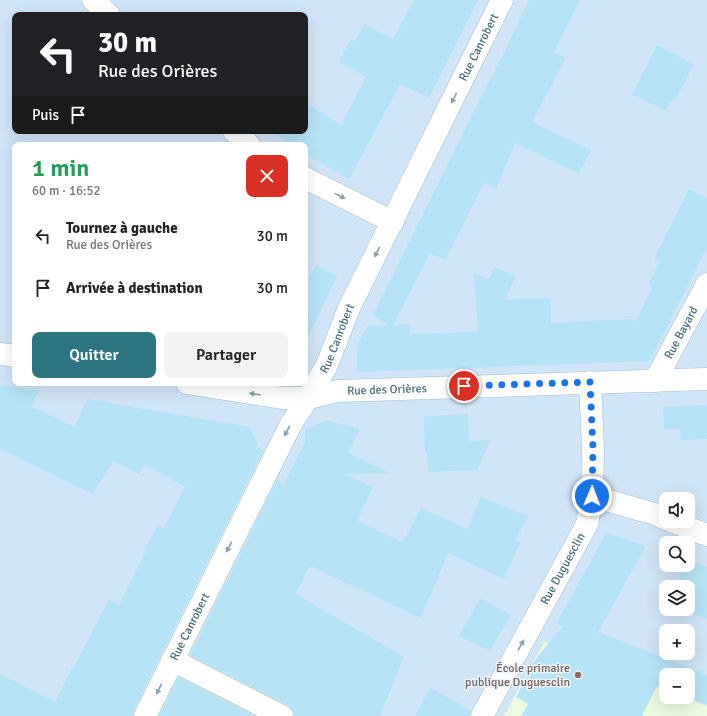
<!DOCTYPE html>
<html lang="fr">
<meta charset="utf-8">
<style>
:root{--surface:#fff;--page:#f2f2f2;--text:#222;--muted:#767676;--accent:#2d7581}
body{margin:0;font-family:Signika,sans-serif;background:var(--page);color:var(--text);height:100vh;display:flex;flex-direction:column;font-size:15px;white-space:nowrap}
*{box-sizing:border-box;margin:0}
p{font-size:13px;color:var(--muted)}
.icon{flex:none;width:22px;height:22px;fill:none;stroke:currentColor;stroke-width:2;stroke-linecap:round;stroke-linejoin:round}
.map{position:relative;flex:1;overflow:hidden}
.drawer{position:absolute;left:12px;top:142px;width:296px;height:244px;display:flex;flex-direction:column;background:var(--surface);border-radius:8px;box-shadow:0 4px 16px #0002}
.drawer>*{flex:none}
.banner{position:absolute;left:12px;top:12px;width:296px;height:122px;border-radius:8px;box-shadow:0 4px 16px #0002;background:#202124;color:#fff;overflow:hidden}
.tools{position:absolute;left:659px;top:492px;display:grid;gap:8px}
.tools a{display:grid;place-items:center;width:36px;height:36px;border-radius:8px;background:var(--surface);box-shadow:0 4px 16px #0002;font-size:20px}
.pin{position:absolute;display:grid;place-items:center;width:34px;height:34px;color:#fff;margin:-17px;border:2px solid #fff;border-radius:50%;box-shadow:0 1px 4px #0007}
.me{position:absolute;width:44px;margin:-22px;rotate:1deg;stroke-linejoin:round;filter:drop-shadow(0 0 3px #0008)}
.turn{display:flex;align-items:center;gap:14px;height:84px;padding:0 20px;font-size:18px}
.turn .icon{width:52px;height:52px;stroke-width:2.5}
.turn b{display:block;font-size:28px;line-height:34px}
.then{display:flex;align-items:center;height:38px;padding:0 20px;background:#0003;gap:8px;font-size:15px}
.round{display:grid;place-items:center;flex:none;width:42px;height:42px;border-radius:8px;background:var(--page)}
.summary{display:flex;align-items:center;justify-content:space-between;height:68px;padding:0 20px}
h1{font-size:24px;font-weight:600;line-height:30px;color:#1e9e55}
.button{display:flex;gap:8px;margin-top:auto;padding:8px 20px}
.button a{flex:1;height:46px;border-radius:8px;background:var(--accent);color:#fff;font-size:16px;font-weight:600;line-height:46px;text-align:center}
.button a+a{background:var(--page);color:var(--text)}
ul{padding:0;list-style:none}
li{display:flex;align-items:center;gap:12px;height:52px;padding:0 20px}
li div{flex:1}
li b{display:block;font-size:15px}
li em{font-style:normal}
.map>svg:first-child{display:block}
</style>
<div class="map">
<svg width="707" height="716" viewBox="0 0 707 716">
<rect width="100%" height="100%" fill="#e3f0ff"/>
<!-- residential -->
<path fill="#d0e5f7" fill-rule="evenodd" d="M0,0h707v716h-707zM15,15h290v116h-290zM15,145h290v238h-290zM666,499h22v22h-22zM666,543h22v22h-22zM666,587h22v22h-22zM666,631h22v22h-22zM666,675h22v22h-22z"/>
<!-- education -->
<path fill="#ecfbdf" d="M544,642l122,48v7h19l22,9v10h-203z"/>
<!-- building -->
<path fill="#b7e3f7" d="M414,0h64l-49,98 -29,-14 -51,95 -44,-25v-9h-13l-20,-14h33v-29l36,23 25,-48 -27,-15 12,-23 4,2 9,-17 29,15z
M529,0h51l-26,52 12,6 -34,64 59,28 -12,24 -64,-31 -19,46 -12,-6 -39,77 -15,-7 -37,72 17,-1v10l68,-2 -4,-59 15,6 5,-12 22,9 -11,23 46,-1v25l81,-4 4,2 16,-33 -3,-5 11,-22 -6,-3 35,-69 18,9v49l-57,114 -293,11v-26l10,-20 21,-1 -15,-10 108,-218 21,-40z
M657,45l37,19 -18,35 -3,-1 -7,13 -34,-17z
M316,265l21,11 -32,68v-58z
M0,385l39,6 -8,15 43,21 13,-28 162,28 9,16 -3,6 5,-2 3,5 -102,203 -27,55 -1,6h-133v-42l55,28 17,-34h1l36,-68 10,5 27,-54 -2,-1 14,-25 6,3 21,-42 -41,-21 -5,9 -26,-13 -20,33 -93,-45z
M707,405v34l-26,1 -1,-11 -16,1 -1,-23z
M468,414l1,27 22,-1 -14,30 -49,2 -1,-19h-2l-1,-37z
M327,420l33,9 -12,24 42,20 -46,1 29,13 -16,34 46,21 18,-34 46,21 14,-32 47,19 -13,25 5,2 -16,36 -56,-26 -27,65 -111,-52 -14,28 108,63 -24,59h-86l-1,-6 -5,-5 -98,-50 88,-177 5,8 22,-44v-13z
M606,533l40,13 -48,86 109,43v30l-21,-8h2v-22h-22v14l-9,-3 -15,30h-121l7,-12 -12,-7 18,-36 29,-35 -6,-3z
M688,561l19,6v52l-30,-10h11v-22h-11l7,-22h4z
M480,598l31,17 -21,36 -31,-15z
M178,677l76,39h-95z
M430,688l41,23 -1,5h-55z"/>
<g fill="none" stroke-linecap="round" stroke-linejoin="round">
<!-- minor casing -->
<g stroke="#a2becd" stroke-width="23">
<g id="minor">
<path d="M93,0l16,15"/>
<path d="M234,131l15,14"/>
<path d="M305,178l88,44"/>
<path d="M0,354l15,2"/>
<path id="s1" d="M655,381l52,-97"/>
<path id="s2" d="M187,383l96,15h25l30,-7 369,-12"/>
<path d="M592,496l63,18 11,5"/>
<path d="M671,521l36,14"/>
<path d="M172,660l110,56"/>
<path id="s3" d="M145,716l146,-292 17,-26 19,-33 22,-57 153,-308"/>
<path id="s4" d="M482,716l105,-192 5,-28 1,-47 -3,-67"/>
</g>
</g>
<!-- minor -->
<use href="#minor" stroke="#fff" stroke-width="22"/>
</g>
<!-- one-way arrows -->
<defs><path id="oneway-solid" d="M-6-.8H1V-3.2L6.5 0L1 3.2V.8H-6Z"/></defs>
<g fill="#879fa9">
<use href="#oneway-solid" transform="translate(454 98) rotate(116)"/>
<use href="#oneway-solid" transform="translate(340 196) rotate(26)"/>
<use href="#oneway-solid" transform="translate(377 252) rotate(117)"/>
<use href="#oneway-solid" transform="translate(255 394) rotate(-171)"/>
<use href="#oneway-solid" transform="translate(287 431) rotate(117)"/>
<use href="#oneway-solid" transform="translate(229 547) rotate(117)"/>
<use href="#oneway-solid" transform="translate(521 645) rotate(-61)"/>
<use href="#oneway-solid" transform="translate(159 689) rotate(116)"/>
</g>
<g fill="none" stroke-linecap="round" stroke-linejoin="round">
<!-- route -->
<path stroke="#1a73e8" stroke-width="7" stroke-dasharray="0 12.6" d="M464,386l126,-4 3,67 -1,47"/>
</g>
<!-- markers -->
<circle fill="#8d6e63" stroke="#ebf5ff" stroke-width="1.5" cx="578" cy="675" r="4"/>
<g text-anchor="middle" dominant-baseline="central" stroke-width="3" stroke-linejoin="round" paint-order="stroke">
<!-- street labels -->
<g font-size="12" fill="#466b7a" stroke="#ebf5ff">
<text stroke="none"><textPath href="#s3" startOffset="748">Rue Canrobert</textPath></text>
<text stroke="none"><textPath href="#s1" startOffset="55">Rue Bayard</textPath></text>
<text stroke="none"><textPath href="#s3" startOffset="424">Rue Canrobert</textPath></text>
<text stroke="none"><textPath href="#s2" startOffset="202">Rue des Orières</textPath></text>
<text stroke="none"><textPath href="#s4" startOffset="168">Rue Duguesclin</textPath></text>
<text stroke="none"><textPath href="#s3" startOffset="100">Rue Canrobert</textPath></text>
</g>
<!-- education labels -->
<g font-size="12" fill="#785e54" stroke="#ebf5ff" text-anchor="end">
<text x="570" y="668">École primaire<tspan x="570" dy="14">publique Duguesclin</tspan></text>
</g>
</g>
</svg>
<div class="tools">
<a><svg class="icon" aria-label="sound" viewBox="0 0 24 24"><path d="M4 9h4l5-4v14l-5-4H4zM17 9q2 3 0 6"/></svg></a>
<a><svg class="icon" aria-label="search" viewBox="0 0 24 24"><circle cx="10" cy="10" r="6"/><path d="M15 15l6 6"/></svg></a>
<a><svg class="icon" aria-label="layers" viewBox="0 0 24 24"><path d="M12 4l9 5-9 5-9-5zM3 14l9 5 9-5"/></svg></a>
<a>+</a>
<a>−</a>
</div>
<div class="pin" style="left:464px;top:386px;background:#d93025"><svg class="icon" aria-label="arrive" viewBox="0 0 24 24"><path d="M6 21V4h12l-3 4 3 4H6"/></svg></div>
<svg class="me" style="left:592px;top:496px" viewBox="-20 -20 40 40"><circle r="17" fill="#1a73e8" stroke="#fff" stroke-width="3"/><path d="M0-11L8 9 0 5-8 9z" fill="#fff"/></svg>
<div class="banner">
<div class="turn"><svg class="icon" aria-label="left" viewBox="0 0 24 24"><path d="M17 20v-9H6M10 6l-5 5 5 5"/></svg><div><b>30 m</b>Rue des Orières</div></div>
<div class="then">Puis<svg class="icon" aria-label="arrive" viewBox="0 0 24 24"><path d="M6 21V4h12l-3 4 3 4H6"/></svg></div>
</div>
<section class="drawer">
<div class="summary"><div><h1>1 min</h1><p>60 m · 16:52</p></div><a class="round" style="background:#d93025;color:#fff"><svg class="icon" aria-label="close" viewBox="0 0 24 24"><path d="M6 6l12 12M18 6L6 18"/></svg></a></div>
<ul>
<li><svg class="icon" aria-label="left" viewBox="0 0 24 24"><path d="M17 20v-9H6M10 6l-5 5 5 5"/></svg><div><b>Tournez à gauche</b><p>Rue des Orières</p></div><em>30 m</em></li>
<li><svg class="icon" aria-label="arrive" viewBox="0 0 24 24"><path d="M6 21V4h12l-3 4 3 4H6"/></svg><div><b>Arrivée à destination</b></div><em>30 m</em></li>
</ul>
<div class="button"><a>Quitter</a><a>Partager</a></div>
</section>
</div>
